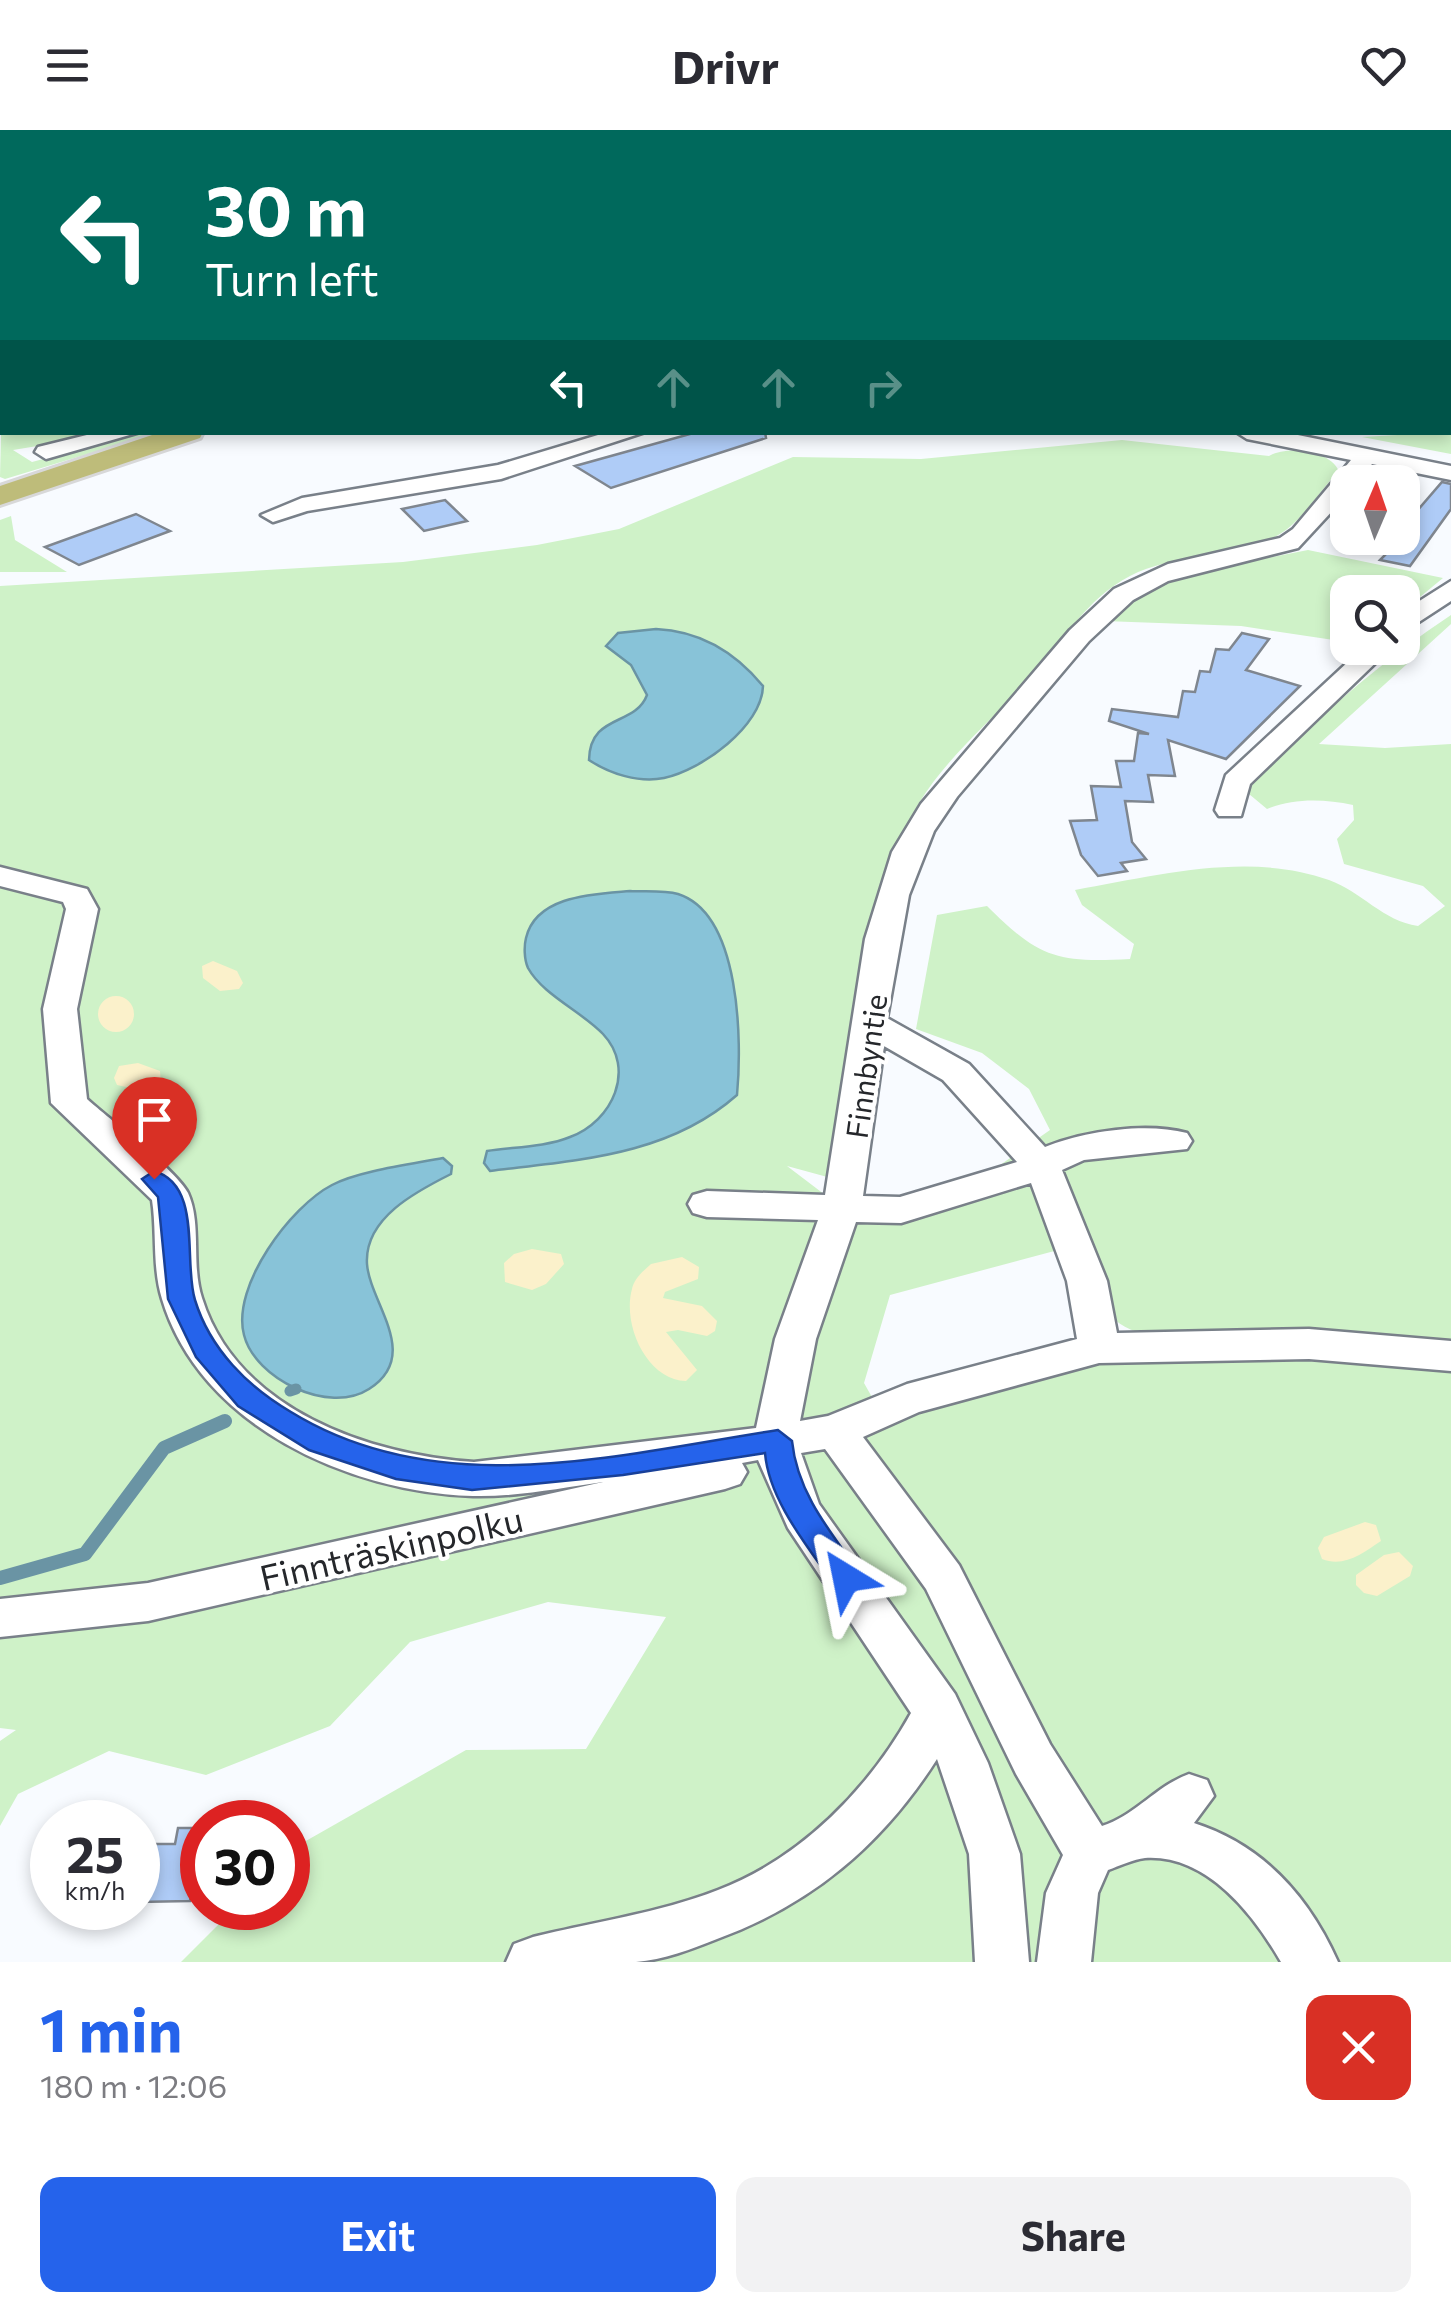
<!DOCTYPE html>
<meta charset="utf-8">
<style>
:root{--surface:#fff;--page:#f2f2f3;--text:#2b2b33;--muted:#7c7c81;--accent:#2563eb}
body{margin:0;font-family:Commissioner,sans-serif;background:var(--page);color:var(--text);height:100vh;display:flex;flex-direction:column;font-size:38px;white-space:nowrap}
*{box-sizing:border-box;margin:0}
p{font-size:32px;color:var(--muted)}
.icon{flex:none;width:55px;height:55px;fill:none;stroke:currentColor;stroke-width:2;stroke-linecap:round;stroke-linejoin:round}
.map{position:relative;height:1832px;overflow:hidden}
.details{display:flex;flex-direction:column;background:var(--surface);flex:1}
.details>*{flex:none}
.top-card{position:absolute;left:0px;top:0px;width:1452px;height:305px;box-shadow:0 5px 15px #0003;background:#00695c;color:#fff;overflow:hidden}
.needle{width:65px;rotate:2deg}
.tools{position:absolute;left:1330px;top:335px;display:grid;gap:20px}
.tools a{display:grid;place-items:center;width:90px;height:90px;border-radius:20px;background:var(--surface);box-shadow:0 5px 15px #0003;font-size:50px}
.speed{position:absolute;left:30px;top:1670px;display:flex;gap:20px;font-size:50px;font-weight:700;text-align:center}
.speed>*{display:grid;place-content:center;width:130px;height:130px;border-radius:50%;background:var(--surface);box-shadow:0 5px 15px #0003;line-height:1}
.speed small{font-size:25px;font-weight:400}
.speed .limit{border:15px solid #d22;background:#fff;color:#111}
.pin{position:absolute;display:grid;place-items:center;width:85px;height:85px;color:#fff;margin:-102px -42px;border-radius:50% 50% 50% 0;rotate:-45deg;box-shadow:0 0 10px #0007}
.pin .icon{rotate:45deg}
.me{position:absolute;width:110px;margin:-55px;rotate:325deg;stroke-linejoin:round;filter:drop-shadow(0 0 8px #0008)}
.turn{display:flex;align-items:center;gap:35px;height:210px;padding:0 40px;font-size:45px}
.turn .icon{width:130px;height:130px;stroke-width:2.5}
.turn b{display:block;font-size:70px;line-height:85px}
.lanes{display:flex;align-items:center;height:95px;padding:0 40px;background:#0003;justify-content:center;gap:50px;direction:ltr}
.lanes .off{opacity:.35}
.round{display:grid;place-items:center;flex:none;width:105px;height:105px;border-radius:20px;background:var(--page)}
.headline{display:flex;align-items:center;justify-content:space-between;height:170px;padding:0 40px}
h1{font-size:60px;font-weight:700;line-height:75px;color:var(--accent)}
.cta{display:flex;gap:20px;margin-top:auto;padding:20px 40px}
.cta a{flex:1;height:115px;border-radius:20px;background:var(--accent);color:#fff;font-size:40px;font-weight:700;line-height:115px;text-align:center}
.cta a+a{background:var(--page);color:var(--text)}
header{display:flex;justify-content:space-between;align-items:center;height:130px;padding:0 40px;background:var(--surface);font-size:45px;font-weight:700}
.map>svg:first-child{display:block}
</style>
<header><svg class="icon" aria-label="menu" viewBox="0 0 24 24"><path d="M4 6h16M4 12h16M4 18h16"/></svg>Drivr<svg class="icon" aria-label="heart" viewBox="0 0 24 24"><path d="M12 20l-8-8c-3-5 5-10 8-4 3-6 11-1 8 4z"/></svg></header>
<div class="map">
<svg width="1451" height="1832" viewBox="0 0 1451 1832">
<rect width="100%" height="100%" fill="#f8fbff"/>
<!-- green -->
<path fill="#cff2c8" d="M0,0h1451v21l-1,-19h-1448v157z
M2,263v39l115,1 -104,17 19,12 109,-29h16l-152,46 -5,-2z
M1451,300v24l-89,-17 88,-5z
M1122,310l147,16c17,-10 60,-7 70,15 -18,18 -35,47 -56,61 -45,30 -106,19 -153,44 -44,23 -68,66 -100,102 -36,40 -83,79 -111,125 -67,110 -71,250 -88,375l-44,-12 54,41 -2,7 134,-30 77,-54 -21,-41 -47,-36 -66,-24 21,-114 50,-9c52,52 70,57 143,53l4,-15 -52,-39 -7,-15c81,-14 173,-39 254,-10 33,12 54,41 89,46l27,-20 -22,-20 -79,-22 -7,-25 17,-19 -1,-15c-29,-6 -59,-7 -86,4l-18,-15 1,-10c62,-61 128,-121 201,-169v9l-132,120 66,4 66,-4v602l-307,-12c-51,-14 -45,-46 -56,-92l-198,53 -26,88 22,39 217,-63 199,-3 149,12v594h-1270l54,-54h53v-52l9,-10 169,-96 120,-1 80,-132 -118,-15 -138,40 -80,84 -124,49 -97,-24 -91,43 -18,32v-85l16,-11 -16,-2v-1142l403,-24 134,-17 82,-16 174,-72 128,2z
M11,386l4,24 52,32h-67v-52z
M1308,420l135,28 -40,33 -1,-19h-54l-1,50 -106,-16 -137,-5 50,-35 52,-16z"/>
<!-- sand -->
<path fill="#fbf1cb" d="M213,831l24,10 6,12 -4,6 -19,2 -17,-13 -1,-12z
M98 884a18 18 0 1 1 36 0a18 18 0 1 1-36 0Z
M138,933l22,8 1,13 -21,6 -23,-5 -3,-7 5,-12z
M532,1119l29,5 3,10 -18,20 -14,6 -27,-8 -1,-19 10,-9z
M682,1127l17,10 -1,12 -33,13 -2,6 39,8 15,15 -2,10 -8,5 -29,-6 -12,2 31,38 -11,11c-39,-1 -64,-56 -54,-92 2,-10 11,-18 19,-25z
M1365,1392l11,3 5,16c-18,12 -37,27 -59,18l-4,-11 6,-11z
M1399,1422l14,14 -3,10 -33,20 -13,-3 -8,-8v-10l28,-20z"/>
<!-- water -->
<path fill="#88c3d8" stroke="#6a94a4" stroke-width="2.5" d="M656,499c45,2 79,23 107,57 -1,40 -61,84 -99,92 -25,5 -54,-4 -75,-18 1,-47 46,-33 58,-65l-16,-30 -25,-19 12,-13z
M630,761c15,1 34,-1 48,3 63,20 64,148 59,201 -69,61 -159,65 -247,76l-6,-8 3,-12c26,-4 59,-4 83,-14 43,-16 66,-68 33,-103 -22,-23 -60,-39 -75,-66 -4,-9 -4,-22 -2,-30 10,-43 69,-44 104,-47z
M443,1028l9,8 -1,8c-34,17 -87,44 -84,90 3,40 55,91 2,125 -40,26 -114,-10 -125,-54 -13,-49 47,-129 88,-150 26,-14 80,-21 111,-27z"/>
<g fill="none" stroke-linecap="round" stroke-linejoin="round">
<!-- stream-far1 -->
<path stroke="#6a94a4" stroke-width="11" d="M290,1261l6,-2"/>
<!-- stream -->
<path stroke="#6a94a4" stroke-width="14" d="M0,1448l85,-24 79,-106 61,-27"/>
</g>
<!-- building -->
<path fill="#afccf7" stroke="#7f868f" stroke-width="2.5" d="M697,302h68l1,6 -155,50 -36,-22z
M1442,352l9,2v25l-41,57 -30,-6 22,-22 2,-12z
M445,370l22,21 -43,10 -22,-22z
M136,384l34,17 -91,34 -34,-18z
M1242,503l27,6 -23,31 54,16 -74,73 -58,-19 7,36 -27,-1 5,27 -28,-1 7,41 14,17 -25,4 6,8 -29,5 -17,-21 -11,-34 27,-1 -6,-34 30,1 -5,-26h18l4,-28 11,1 -40,-13 3,-12 66,8 5,-26 12,1 5,-21 10,1 6,-23 13,1z
M178,1698h24v53h-9l-3,20 -52,1 11,-58h26z"/>
<g fill="none" stroke-linecap="round" stroke-linejoin="round">
<!-- minor casing -->
<g stroke="#798089" stroke-width="5">
<path id="minor" d="M1450,98h1v12h-1z
M99,302h41l-94,27 -11,-7 3,-5z
M608,302h37l-144,47 -194,32 -34,11 -12,-7 41,-17 196,-33z
M1236,302h47l168,34v14l-79,-16 -15,18h-9v12l-50,54 -130,33 -35,19 -44,41 -132,156 -23,34 -25,64 -22,123 82,46 76,83c39,-16 101,-25 142,-14l5,8 -5,8 -103,11 -22,10 45,111 10,52 192,-4 142,12v30l-142,-12 -210,4 -180,49 -56,25 96,128 91,179 52,82c34,-11 54,-40 87,-52l18,6 7,16 -20,27c69,22 115,74 144,139h-57c-27,-47 -74,-108 -136,-104 -11,1 -26,8 -37,12l-10,23 -7,69h-54l9,-69 17,-38 -47,-81 -90,-185 -101,-140 -24,4 18,51 136,190 33,69 32,91 9,108h-54l-6,-108 -32,-95c-55,86 -125,145 -220,180 -25,10 -54,21 -81,23 -43,0 -87,0 -130,0l8,-18 19,-7c61,-15 126,-24 185,-47 82,-31 151,-101 193,-177l-123,-185 -30,-68 -16,3 5,9 -7,12 -15,5 -577,132 -148,16v-38l148,-16 455,-101c-42,6 -87,15 -130,14 -124,-4 -273,-70 -311,-197 -10,-32 -5,-67 -10,-99l-101,-97 -8,-94 23,-100 -3,-7 -63,-16v-19l87,22 11,20 -21,100 10,90c21,19 90,72 101,94 14,31 3,72 14,105 35,112 168,157 272,164l282,-34 19,-89 43,-119 -111,-3 -14,-4 -5,-9 5,-9 14,-4 118,4 40,-256 27,-87 29,-48 149,-174 44,-41 54,-25 112,-26 13,-9 58,-69 -104,-21zM884,916l59,34 74,82 -117,35 -37,-1zM1031,1053l36,98 10,58 -170,45 -79,32 -28,5 16,-82 40,-117 45,1z
M1451,451v20l-49,32v-21z
M1363,518h28l-141,136 -9,32h-22l-4,-6 11,-35z"/>
</g>
<!-- major casing -->
<g stroke="#d8d8d9" stroke-width="6">
<path id="major" d="M1450,87h1v14h-1z
M161,302h42l-3,6 -200,67v-19z"/>
</g>
<!-- highway casing -->
<g stroke="#d8d8d9" stroke-width="5">
<path id="highway" d="M1450,25h1v14h-1z
M0,157h2v16h-2z
M0,205h2v18h-2z"/>
</g>
<!-- minor -->
<use href="#minor" fill="#fff" fill-rule="evenodd"/>
<!-- major -->
<use href="#major" fill="#bebc7a" fill-rule="evenodd"/>
<!-- highway -->
<use href="#highway" fill="#929021" fill-rule="evenodd"/>
</g>
<!-- route -->
<path fill="#2563eb" stroke="#184099" stroke-width="2.5" d="M154,1041c49,14 29,91 41,129 15,49 53,87 96,112 148,91 325,43 487,18l14,11c5,50 36,88 65,128l4,9 -4,8 -11,4 -11,-4c-26,-38 -66,-85 -70,-133l-142,22 -151,15 -76,-11 -87,-29 -71,-44 -42,-49 -28,-58 -10,-102 -16,-18z"/>
<g text-anchor="middle" dominant-baseline="central" stroke-width="8" stroke-linejoin="round" paint-order="stroke">
<!-- street labels -->
<g font-size="30" fill="#25272b" stroke="#fff">
<text transform="translate(865 936) rotate(-82)">Finnbyntie</text>
</g>
<!-- near-street labels -->
<g font-size="35" fill="#25272b" stroke="#fff">
<text transform="translate(391 1417) rotate(-13)">Finnträskinpolku</text>
</g>
</g>
</svg>
<div class="tools">
<a><svg class="needle" viewBox="-14 -14 28 28"><path d="M0-13l5 13h-10z" fill="#e53935"/><path d="M0 13l5-13h-10z" fill="#7c7c81"/></svg></a>
<a><svg class="icon" aria-label="search" viewBox="0 0 24 24"><circle cx="10" cy="10" r="6"/><path d="M15 15l6 6"/></svg></a>
</div>
<div class="speed"><div>25<small>km/h</small></div><div class="limit">30</div></div>
<div class="pin" style="left:154px;top:1049px;background:#d93025"><svg class="icon" aria-label="arrive" viewBox="0 0 24 24"><path d="M6 21V4h12l-3 4 3 4H6"/></svg></div>
<svg class="me" style="left:846px;top:1448px" viewBox="-20 -20 40 40"><path d="M0-17L14 15 0 8-14 15z" fill="#2563eb" stroke="#fff" stroke-width="4"/></svg>
<div class="top-card">
<div class="turn"><svg class="icon" aria-label="left" viewBox="0 0 24 24"><path d="M17 20v-9H6M10 6l-5 5 5 5"/></svg><div><b>30 m</b>Turn left</div></div>
<div class="lanes"><svg class="icon" aria-label="left" viewBox="0 0 24 24"><path d="M17 20v-9H6M10 6l-5 5 5 5"/></svg><svg class="icon off" aria-label="ahead" viewBox="0 0 24 24"><path d="M12 20V5M6 11l6-6 6 6"/></svg><svg class="icon off" aria-label="ahead" viewBox="0 0 24 24"><path d="M12 20V5M6 11l6-6 6 6"/></svg><svg class="icon off" aria-label="right" viewBox="0 0 24 24"><path d="M7 20v-9h11M14 6l5 5-5 5"/></svg></div>
</div>
</div>
<section class="details">
<div class="headline"><div><h1>1 min</h1><p>180 m · 12:06</p></div><a class="round" style="background:#d93025;color:#fff"><svg class="icon" aria-label="close" viewBox="0 0 24 24"><path d="M6 6l12 12M18 6L6 18"/></svg></a></div>
<div class="cta"><a>Exit</a><a>Share</a></div>
</section>
